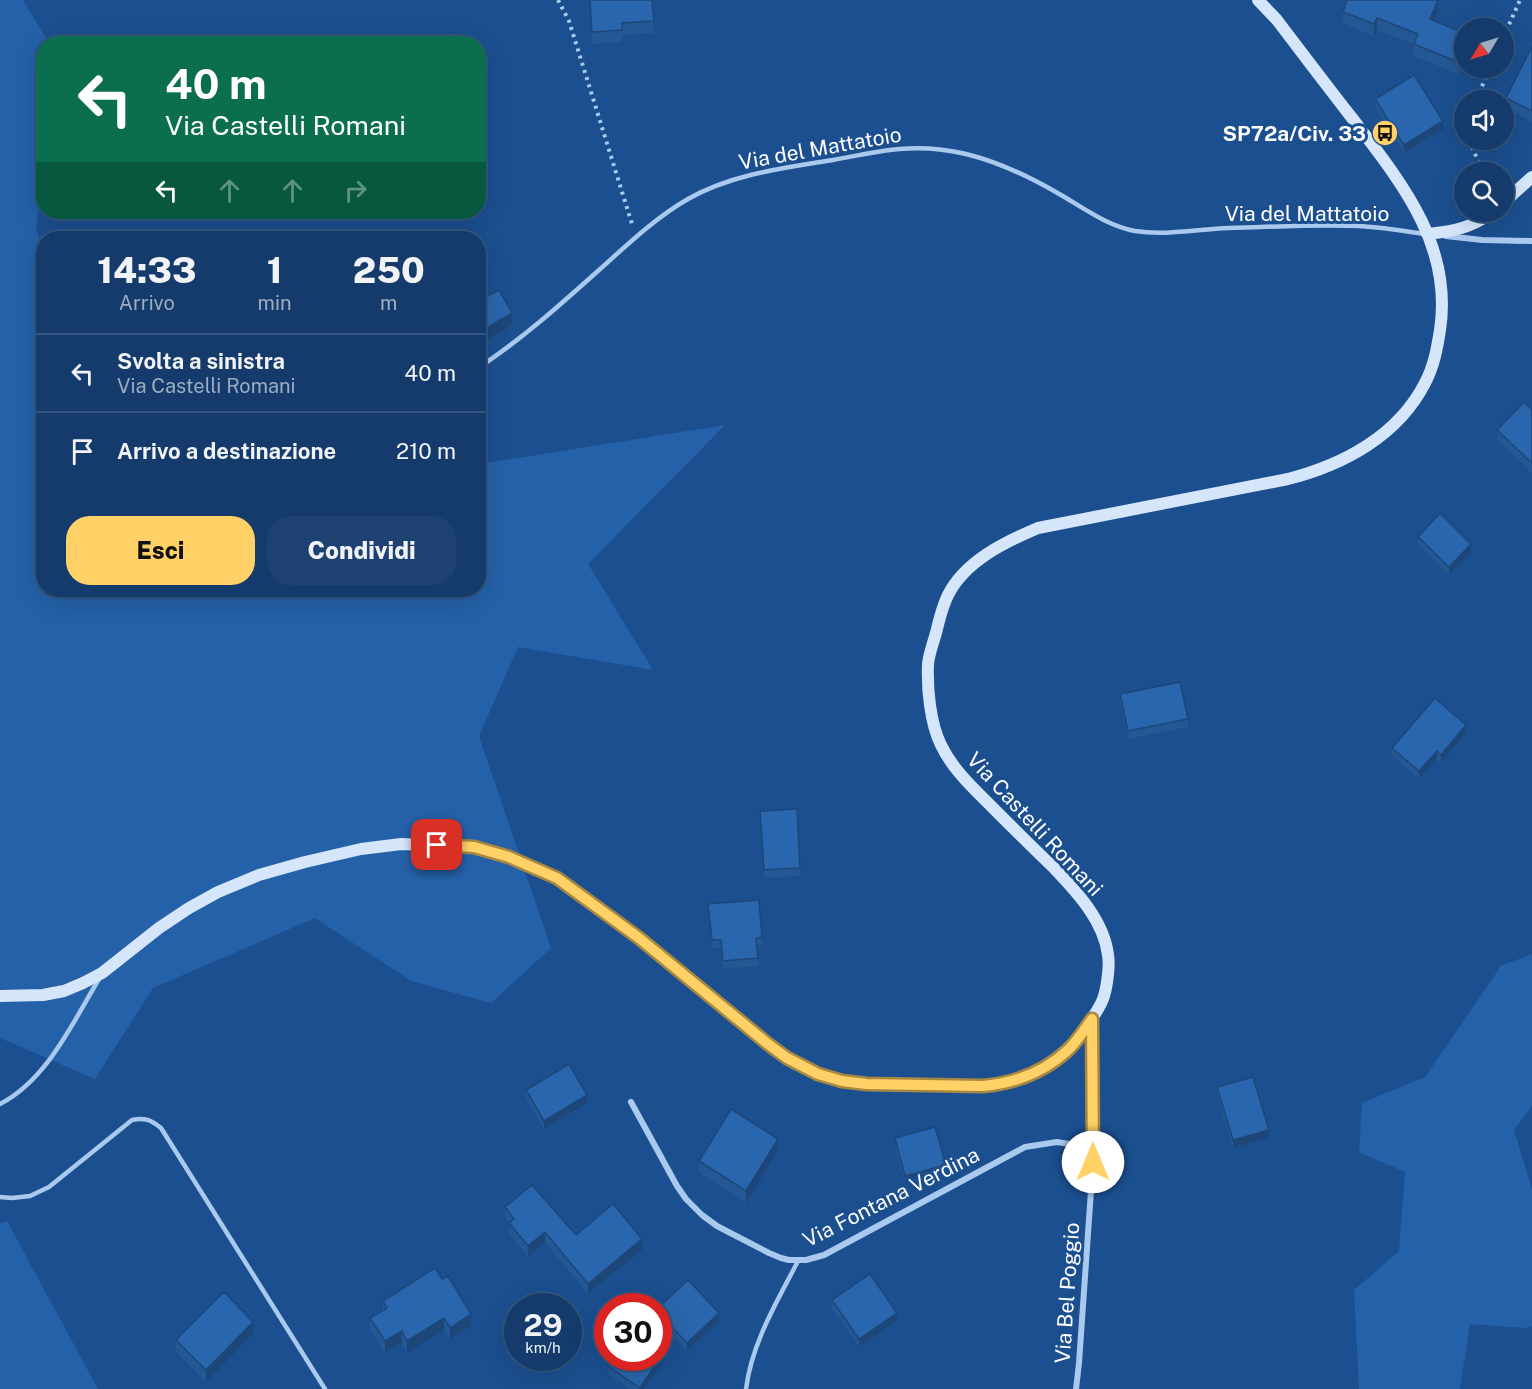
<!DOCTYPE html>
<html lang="it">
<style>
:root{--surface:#143b6b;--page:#1d4271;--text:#f1f3f6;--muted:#9dadc1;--line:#33557e;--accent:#ffd166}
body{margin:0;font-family:"Public Sans",sans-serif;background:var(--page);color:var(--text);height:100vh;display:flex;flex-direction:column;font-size:22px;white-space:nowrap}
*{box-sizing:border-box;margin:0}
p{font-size:20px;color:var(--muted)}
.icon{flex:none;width:33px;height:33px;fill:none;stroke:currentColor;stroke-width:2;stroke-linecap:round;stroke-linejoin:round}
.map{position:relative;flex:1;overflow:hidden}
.details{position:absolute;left:36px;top:231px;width:450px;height:366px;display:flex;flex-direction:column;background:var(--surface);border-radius:24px;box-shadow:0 6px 24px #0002,0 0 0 2px var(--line)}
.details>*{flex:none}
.hud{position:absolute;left:36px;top:36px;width:450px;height:183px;border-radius:24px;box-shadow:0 6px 24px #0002,0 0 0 2px var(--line);background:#0b6e4f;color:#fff;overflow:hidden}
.needle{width:39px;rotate:232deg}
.tools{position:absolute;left:1454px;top:18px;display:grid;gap:12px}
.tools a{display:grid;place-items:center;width:60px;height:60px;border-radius:50%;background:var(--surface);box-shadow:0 6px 24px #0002,0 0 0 2px var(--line);font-size:30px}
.speed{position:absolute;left:504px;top:1293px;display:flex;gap:12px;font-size:30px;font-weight:700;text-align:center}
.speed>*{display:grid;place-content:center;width:78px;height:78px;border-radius:50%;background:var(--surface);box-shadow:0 6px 24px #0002,0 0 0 2px var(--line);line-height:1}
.speed small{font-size:15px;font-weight:400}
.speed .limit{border:9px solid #d22;background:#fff;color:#111}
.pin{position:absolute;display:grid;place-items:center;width:51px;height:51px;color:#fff;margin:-26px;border-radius:12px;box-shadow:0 3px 9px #0006}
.me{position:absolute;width:66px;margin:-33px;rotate:0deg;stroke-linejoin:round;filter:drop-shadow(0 0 4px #0008)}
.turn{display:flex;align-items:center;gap:21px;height:126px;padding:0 30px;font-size:27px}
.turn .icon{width:78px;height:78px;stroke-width:2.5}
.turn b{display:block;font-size:42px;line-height:51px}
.lanes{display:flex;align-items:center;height:57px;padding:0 30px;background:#0003;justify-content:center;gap:30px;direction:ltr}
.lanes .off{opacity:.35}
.eta{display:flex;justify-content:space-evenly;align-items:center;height:102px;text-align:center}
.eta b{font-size:36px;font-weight:800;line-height:42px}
.cta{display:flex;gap:12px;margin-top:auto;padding:12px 30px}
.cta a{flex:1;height:69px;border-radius:24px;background:var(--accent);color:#111;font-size:24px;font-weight:800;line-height:69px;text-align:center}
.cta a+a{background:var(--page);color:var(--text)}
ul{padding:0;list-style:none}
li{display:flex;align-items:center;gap:18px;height:78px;padding:0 30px;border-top:2px solid var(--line)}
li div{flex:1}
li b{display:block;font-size:22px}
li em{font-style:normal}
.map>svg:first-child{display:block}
</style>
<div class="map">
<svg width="1532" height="1389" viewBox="0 0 1532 1389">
<rect width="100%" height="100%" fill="#1b4f8f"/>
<!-- green -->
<path fill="#2461a8" d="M0,0h23l26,43 -5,1v124l-8,59 8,34v329h434l1,-126 246,-39 -137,139 65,106 -135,-23 -39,89 72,212 -60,55 -80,-22 -96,-63 -162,70 -58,91 -95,-41z
M1532,954v152l-18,24 18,59v137l-6,2 -56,-4 -10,65h-101l-5,-99 45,-39 6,-79 -46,-20 3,-49 63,-26 76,-111z
M7,1221l91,168h-98v-166z"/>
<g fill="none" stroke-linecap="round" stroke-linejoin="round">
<!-- path -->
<path stroke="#a9c9ee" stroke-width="4" stroke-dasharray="3 4.5" stroke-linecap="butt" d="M558,0l11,21 63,203
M1503,38l17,-38
M1476,100l14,-32
M1469,140l14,32"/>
<!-- lane -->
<path stroke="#a9c9ee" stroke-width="4.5" d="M478,368c44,-29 82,-63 121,-98 28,-25 56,-52 89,-71 44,-25 96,-31 145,-39 22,-4 44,-9 66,-11 22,-2 46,0 67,5 33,8 66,24 95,41 24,14 47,31 74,36 31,5 63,-2 94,-3 43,-1 86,-4 129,-2 23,1 45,5 67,8
M0,1104c47,-24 73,-82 99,-125
M0,1197l12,1 18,-2 19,-9 83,-67c13,-3 19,0 29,8l164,261
M746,1389c6,-47 31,-87 52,-128"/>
<!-- street -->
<path stroke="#a9c9ee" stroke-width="6" d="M1446,236l36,4 50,1
M631,1102l46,84 9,13 16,16 15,11 52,27 12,5 8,2h17l18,-5 201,-108 32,-5 36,6
M1076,1389l3,-26 14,-201 -1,-141"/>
<!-- secondary -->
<path stroke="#d6e6fa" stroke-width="12" d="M1503,203l29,-26
M1428,234c26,-3 43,-6 65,-22
M0,996l43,-1 21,-4 19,-8 19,-10 57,-45 30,-20 29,-16 41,-17 46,-13 56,-13 40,-5 73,3 35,10 48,21 82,60 129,106 19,14 19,11 25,9 23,5 129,3c44,-5 78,-23 103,-59 7,-10 15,-20 18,-31 3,-10 6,-31 4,-41 -4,-34 -31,-63 -54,-87 -21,-20 -41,-40 -62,-61 -19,-19 -39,-37 -51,-62 -11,-22 -14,-57 -13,-81 1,-10 5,-21 8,-31 3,-13 6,-26 12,-38 17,-34 57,-53 90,-67l250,-49c55,-14 110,-43 137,-96 9,-17 12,-34 15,-53 13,-85 -39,-148 -88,-212 -25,-32 -50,-65 -75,-98l-19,-20"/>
</g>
<!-- wall -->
<path fill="#245895" d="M590,0h62l2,33 -32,2v7l-30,2z
M1343,12h95l-4,9 30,12v31l-4,11 -46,-19v-12l-37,-14 -3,6 -31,-13z
M1532,46v76l-26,-14v-10z
M1375,99l68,30 -39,24 -29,-46z
M1532,410v63l-35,-33v-10z
M1418,537l53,15 -22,23 -31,-30z
M1120,694l68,25v8l-60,12 -8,-37z
M1466,733l-25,30 -4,-4 -18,20 -27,-23v-8z
M760,811l40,57v8l-36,2z
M708,904l54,33v8l-5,1 1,20 -35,3 -2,-21h-9z
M1217,1087l52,51 -36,10 -16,-53z
M526,1090l61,13 -43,26 -18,-31z
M895,1138l51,35 -41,11 -10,-38z
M778,1151l-32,52 -47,-30v-12z
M505,1207l71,28 66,15 -54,44 -43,-52 -17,15 -19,-23v-11l-4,-5z
M832,1300l65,21 -38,26 -27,-39z
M383,1301l88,25 -21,13 -6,-9 -37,23 -5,-10 -17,10 -15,-23v-12l13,-7z
M658,1308l61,13 -32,30 -29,-31z
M253,1334l-47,48 -30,-30v-12z
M662,1363l-18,26h-14l-22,-15v-8z"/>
<!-- shaded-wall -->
<path fill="#1d4779" d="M1438,0v12l-8,19v-12z
M1377,18v12l-3,6v-12z
M1464,52v12l-4,11v-12z
M1443,121v8l-39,24v-8z
M512,313v12l-34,20v-12z
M1471,544v8l-22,23v-8z
M1466,725v8l-25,30v-8z
M1437,751v8l-18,20v-8z
M587,1095v8l-43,26v-8z
M1269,1130v8l-36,10v-8z
M778,1139v12l-32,52v-12z
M946,1165v8l-41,11v-8z
M545,1232v10l-17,15v-11z
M642,1239v11l-54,44v-10z
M719,1313v8l-32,30v-8z
M897,1313v8l-38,26v-8z
M471,1314v12l-21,13v-11z
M444,1318v12l-37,23v-12z
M253,1322v12l-47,48v-12z
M402,1331v12l-17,10v-12z
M662,1355v8l-18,26h-4z"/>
<!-- building -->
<path fill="#2a66ad" stroke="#1d4779" stroke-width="1.5" d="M590,0h62l2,21 -32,2v7l-30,2z
M1347,0h91l-8,19 34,14v19l-4,11 -46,-19 4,-10 -41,-16 -3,6 -31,-12z
M1532,46v65l-26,-13z
M1414,75l29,46 -39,24 -29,-46z
M499,290l13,23 -34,20v-32z
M1524,402l8,8v53l-35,-33z
M1440,513l31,31 -22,23 -31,-30z
M1180,682l8,37 -60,12 -8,-37z
M1435,698l31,27 -25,30 -4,-4 -18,20 -27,-23z
M797,809l3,59 -36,2 -4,-59z
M759,900l3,37 -6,1 2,20 -35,3 -2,-21h-9l-4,-36z
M569,1064l18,31 -43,26 -18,-31z
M1253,1077l16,53 -36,10 -16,-53z
M731,1109l47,30 -32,52 -47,-30z
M935,1127l11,38 -41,11 -10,-38z
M532,1185l44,50 37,-31 29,35 -54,45 -43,-52 -17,14 -19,-23 5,-4 -9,-12z
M435,1268l7,11 6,-3 23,38 -21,14 -6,-10 -37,23 -5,-10 -17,10 -15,-23 17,-10 -4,-7z
M870,1274l27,39 -38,26 -27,-39z
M688,1280l31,33 -32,30 -29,-31v-4z
M224,1292l29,30 -47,48 -30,-30z
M658,1353l4,2 -22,33 -32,-22 6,-8h44z"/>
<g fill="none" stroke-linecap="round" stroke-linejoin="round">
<!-- route casing -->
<g stroke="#a68842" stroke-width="15">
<path id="route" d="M437,845l37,2 35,10 48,21 82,60 129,106 19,14 31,16 24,7 25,3 116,2c32,-3 63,-15 86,-37 9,-9 16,-20 23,-30l1,143"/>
</g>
<!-- route -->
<use href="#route" stroke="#ffd166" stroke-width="10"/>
</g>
<!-- icons -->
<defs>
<g id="bus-disc" transform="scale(1.35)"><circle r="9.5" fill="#ffd166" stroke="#1b4f8f"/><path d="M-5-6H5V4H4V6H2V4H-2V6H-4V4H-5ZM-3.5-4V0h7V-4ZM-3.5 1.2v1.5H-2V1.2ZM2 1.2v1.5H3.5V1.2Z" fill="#111"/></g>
</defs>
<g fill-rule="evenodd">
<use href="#bus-disc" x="1385" y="133"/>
</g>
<g text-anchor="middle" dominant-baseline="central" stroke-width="6" stroke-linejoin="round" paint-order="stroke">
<!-- poi labels -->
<g font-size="21" font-weight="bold" fill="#fff" stroke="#1b4f8f" text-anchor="end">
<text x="1366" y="133">SP72a/Civ. 33</text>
</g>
<!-- street labels -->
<g font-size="21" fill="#fff" stroke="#1b4f8f">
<text transform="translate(820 148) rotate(-10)">Via del Mattatoio</text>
<text x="1307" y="213">Via del Mattatoio</text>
<text transform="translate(1035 824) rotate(47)">Via Castelli Romani</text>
<text transform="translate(891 1197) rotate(-27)">Via Fontana Verdina</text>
<text transform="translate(1067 1293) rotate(-86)">Via Bel Poggio</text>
</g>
</g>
</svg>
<div class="tools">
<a><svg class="needle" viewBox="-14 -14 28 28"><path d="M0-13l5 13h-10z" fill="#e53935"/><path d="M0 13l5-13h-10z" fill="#9dadc1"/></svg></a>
<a><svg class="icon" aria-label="sound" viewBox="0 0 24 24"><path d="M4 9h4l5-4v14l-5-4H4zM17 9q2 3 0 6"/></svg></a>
<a><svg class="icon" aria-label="search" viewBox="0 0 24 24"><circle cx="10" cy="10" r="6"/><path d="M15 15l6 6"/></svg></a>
</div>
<div class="speed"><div>29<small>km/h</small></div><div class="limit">30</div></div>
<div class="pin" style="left:437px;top:845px;background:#d93025"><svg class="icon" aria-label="arrive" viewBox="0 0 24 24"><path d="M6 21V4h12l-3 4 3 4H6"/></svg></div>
<svg class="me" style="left:1093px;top:1162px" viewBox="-20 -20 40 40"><circle r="19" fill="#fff"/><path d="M0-13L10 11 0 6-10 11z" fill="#ffd166"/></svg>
<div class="hud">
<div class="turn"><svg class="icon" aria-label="left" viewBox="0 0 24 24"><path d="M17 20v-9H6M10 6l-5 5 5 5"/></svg><div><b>40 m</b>Via Castelli Romani</div></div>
<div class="lanes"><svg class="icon" aria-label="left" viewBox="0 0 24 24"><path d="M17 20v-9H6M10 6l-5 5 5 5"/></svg><svg class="icon off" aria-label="ahead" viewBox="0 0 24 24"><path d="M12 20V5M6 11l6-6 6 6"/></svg><svg class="icon off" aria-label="ahead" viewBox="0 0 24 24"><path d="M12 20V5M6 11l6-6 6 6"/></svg><svg class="icon off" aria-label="right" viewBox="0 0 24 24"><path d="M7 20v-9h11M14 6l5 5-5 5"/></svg></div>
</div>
<section class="details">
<div class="eta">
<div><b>14:33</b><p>Arrivo</p></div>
<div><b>1</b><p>min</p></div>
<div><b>250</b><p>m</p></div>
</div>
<ul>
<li><svg class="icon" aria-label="left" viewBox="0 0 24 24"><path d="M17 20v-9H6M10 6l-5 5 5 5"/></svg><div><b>Svolta a sinistra</b><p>Via Castelli Romani</p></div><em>40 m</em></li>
<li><svg class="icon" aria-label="arrive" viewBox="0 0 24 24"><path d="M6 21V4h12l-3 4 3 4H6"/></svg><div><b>Arrivo a destinazione</b></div><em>210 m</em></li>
</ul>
<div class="cta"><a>Esci</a><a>Condividi</a></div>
</section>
</div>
